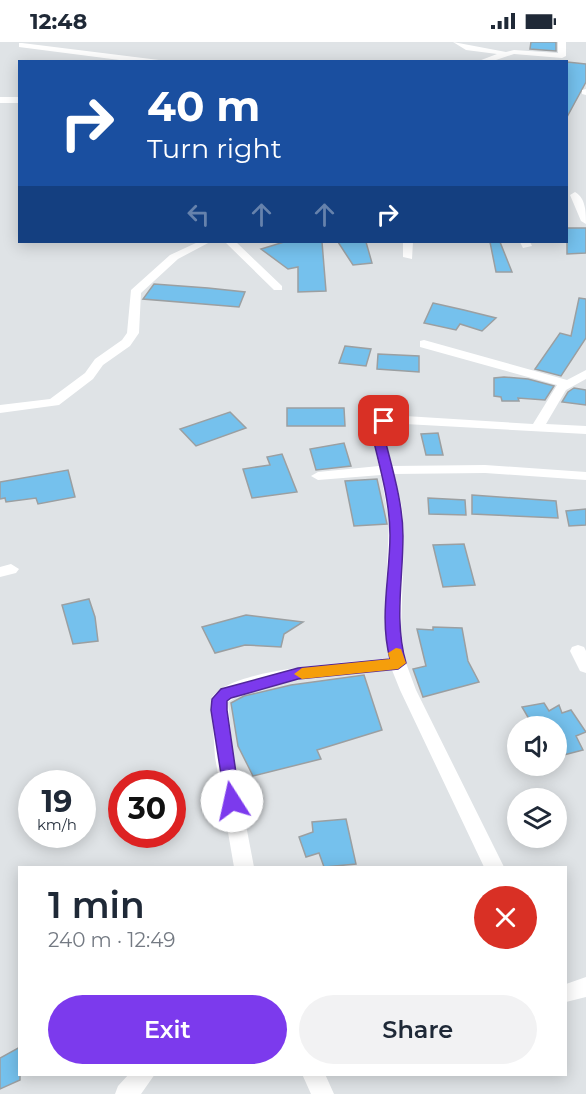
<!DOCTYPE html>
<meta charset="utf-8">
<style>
:root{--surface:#fff;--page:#f2f2f3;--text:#1f2937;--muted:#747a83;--accent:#7c3aed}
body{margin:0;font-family:Montserrat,sans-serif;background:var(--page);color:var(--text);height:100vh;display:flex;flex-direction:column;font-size:22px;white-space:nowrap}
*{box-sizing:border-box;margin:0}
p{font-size:20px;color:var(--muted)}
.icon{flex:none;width:33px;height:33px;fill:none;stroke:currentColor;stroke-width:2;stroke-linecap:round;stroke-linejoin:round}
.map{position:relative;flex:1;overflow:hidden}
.panel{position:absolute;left:18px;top:824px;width:549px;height:210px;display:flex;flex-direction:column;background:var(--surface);border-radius:0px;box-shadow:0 3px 15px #0003}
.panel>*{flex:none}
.top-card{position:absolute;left:18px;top:18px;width:550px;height:183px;border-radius:0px;box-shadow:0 3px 15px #0003;background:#1a4fa0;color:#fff;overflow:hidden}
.buttons{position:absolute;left:507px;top:674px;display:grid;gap:12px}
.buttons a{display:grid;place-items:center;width:60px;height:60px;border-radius:50%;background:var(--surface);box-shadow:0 3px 15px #0003;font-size:30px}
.speed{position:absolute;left:18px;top:728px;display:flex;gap:12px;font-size:30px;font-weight:700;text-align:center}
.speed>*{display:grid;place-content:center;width:78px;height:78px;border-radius:50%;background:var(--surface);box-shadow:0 3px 15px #0003;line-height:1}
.speed small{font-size:15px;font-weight:400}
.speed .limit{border:9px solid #d22;background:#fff;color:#111}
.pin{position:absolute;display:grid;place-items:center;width:51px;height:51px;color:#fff;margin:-26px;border-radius:12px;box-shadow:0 3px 9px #0006}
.me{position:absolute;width:66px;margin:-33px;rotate:350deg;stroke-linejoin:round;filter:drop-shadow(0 0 4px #0008)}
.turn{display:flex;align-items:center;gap:21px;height:126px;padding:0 30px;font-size:27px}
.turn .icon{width:78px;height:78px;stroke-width:2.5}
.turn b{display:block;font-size:42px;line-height:51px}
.lanes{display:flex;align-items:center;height:57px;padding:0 30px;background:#0003;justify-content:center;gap:30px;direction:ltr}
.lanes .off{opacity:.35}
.round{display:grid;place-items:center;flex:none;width:63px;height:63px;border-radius:32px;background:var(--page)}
.overview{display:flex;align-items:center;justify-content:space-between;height:102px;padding:0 30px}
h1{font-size:36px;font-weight:600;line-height:45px}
.action{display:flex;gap:12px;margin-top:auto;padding:12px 30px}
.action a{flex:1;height:69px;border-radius:36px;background:var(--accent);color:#fff;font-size:24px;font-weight:600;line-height:69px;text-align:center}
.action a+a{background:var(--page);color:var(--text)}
.status{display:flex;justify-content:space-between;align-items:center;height:42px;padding:0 30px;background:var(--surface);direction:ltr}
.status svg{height:16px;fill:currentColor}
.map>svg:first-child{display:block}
</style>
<div class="status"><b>12:48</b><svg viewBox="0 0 49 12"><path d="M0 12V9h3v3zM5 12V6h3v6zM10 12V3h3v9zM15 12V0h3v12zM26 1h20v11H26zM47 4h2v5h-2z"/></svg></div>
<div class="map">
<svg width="586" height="1052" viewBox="0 0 586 1052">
<rect width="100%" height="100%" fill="#dfe3e6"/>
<!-- building -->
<path fill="#75c1ed" stroke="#9b9fa1" stroke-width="1.5" d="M531,0h25v9l-26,-2z
M567,20l19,2v18l-19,35z
M567,186h19v25l-19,1z
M284,200h38l4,49 -28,1v-25l-10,2 -27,-20z
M338,200h28l6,21 -19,2z
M490,200h10l12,30h-16z
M154,242l54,4 37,4 -6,15 -96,-8z
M579,256l7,1v39l-25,38 -26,-7 25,-36 11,3z
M433,261l31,7 32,8 -14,13 -22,-7 -4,6 -32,-7z
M345,304l26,3 -5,17 -27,-3z
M378,312l41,2v16l-42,-3z
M504,335l24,2 26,7 -9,14 -27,-2 1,3h-17l-1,-4 -7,-1v-18z
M574,346l12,2v15l-24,-3 6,-10z
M287,366h57l1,18h-58z
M230,370l16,16 -50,18 -16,-17z
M438,391l5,22h-17l-5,-21z
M344,401l7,23 -35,4 -6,-21z
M282,412l15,38 -45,6 -9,-29 27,-4 -3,-8z
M68,428l7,27 -37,7 -2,-6 -30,4 -1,-4 -5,1v-17z
M377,437l10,45 -33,2 -9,-45z
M472,453l84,6 2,17 -86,-4z
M428,456l37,2 1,15 -37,-1z
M586,467v16l-17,1 -3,-15z
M464,502l11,41 -32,2 -10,-42z
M89,557l6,18 3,24 -25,3 -11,-39z
M246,573l57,7 -19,12 -3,13 -36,-2 -30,8 -13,-26z
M433,585l29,1 6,33 11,21 -56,15 -10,-28 13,-3 -9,-37 16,1z
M364,633l18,55 -65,20 4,9 -68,17 -15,-30 -7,-43 13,-7 47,-11z
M544,661l5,8 10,-6 3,8 9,-3 15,22 -10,4 7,14 -27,7v-31h-28l4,-2 -10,-17z
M346,777l10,45 -32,3 -5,-14 -13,4 -7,-20 14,-5 -1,-10z
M20,1005v33l-20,9v-31z"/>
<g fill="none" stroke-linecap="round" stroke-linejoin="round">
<!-- minor -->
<path fill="#fff" fill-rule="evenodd" d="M453,0l53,10 8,-2 44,3v-11h8v14l-4,2 -48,-4 -24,8h-14l21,-8 -31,-4z
M22,1l137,17 4,2h-28l-116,-15v-4z
M586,47v6l-4,-1v-4z
M0,55h20v6h-20z
M575,150c11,6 11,21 11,32l-5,-3 -11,-26z
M198,200h12l-32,17 -37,34 -2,40 -9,13 -27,19 -10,14 -34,26 -59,8v-8l50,-6 35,-26 10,-14 27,-19 5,-7 4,-43 39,-35z
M225,200h11l46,44v4h-8z
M403,200h10l-1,17 -9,-2z
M520,200h10l2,4 -9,2z
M424,298l143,40 19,-10v9l-20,11 -20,34 40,2v8l-181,-10 -18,1 -4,2 9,39 93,-1 101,7v8l-101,-7 -91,1 8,33 2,28 -3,96 5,32 10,27 88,177h-20l-84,-177 -8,-20c-53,7 -117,2 -164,32l5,55 21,110h-20l-19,-110 -4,-58c17,-32 142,-36 178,-41l-4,-43 4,-94 -8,-46 -63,5 -7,-4 7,-4 61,-6 -10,-40 10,-8 26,-2 128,8 24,-39 -137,-38v-6z
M11,522l8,5 -3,4 -16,4v-10z
M578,603l6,2 2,4v22l-6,-2 -10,-20 2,-4z
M586,935v20l-20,5v-18z
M129,1032h26l-14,20h-26l3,-8z
M302,1032h23l9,20h-23z"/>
</g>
<!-- route -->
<path fill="#7c3aed" stroke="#51269a" stroke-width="1.5" d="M384,375l6,4 -8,6c8,35 21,73 21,109 0,44 -9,84 3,127l-8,6 -100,10 -67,19 -4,3v9l13,91 -2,5h-12l-15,-96 1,-11 9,-10 77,-21 92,-9c-11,-42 0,-82 0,-124 0,-36 -12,-74 -20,-109z"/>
<!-- slow -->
<path fill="#f59e0b" d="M396,606l5,1 5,14 -8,6 -96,10 -8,-5 8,-6 88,-9 -2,-6z"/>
</svg>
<div class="buttons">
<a><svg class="icon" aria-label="sound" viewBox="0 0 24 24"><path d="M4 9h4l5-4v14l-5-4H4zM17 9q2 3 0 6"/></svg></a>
<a><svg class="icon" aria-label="layers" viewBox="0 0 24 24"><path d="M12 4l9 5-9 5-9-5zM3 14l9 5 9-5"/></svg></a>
</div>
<div class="speed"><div>19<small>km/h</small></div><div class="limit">30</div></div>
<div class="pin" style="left:384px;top:379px;background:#d93025"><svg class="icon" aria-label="arrive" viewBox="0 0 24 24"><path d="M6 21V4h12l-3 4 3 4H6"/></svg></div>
<svg class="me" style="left:232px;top:759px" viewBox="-20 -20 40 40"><circle r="19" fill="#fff"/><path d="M0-13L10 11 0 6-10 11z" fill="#7c3aed"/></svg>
<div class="top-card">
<div class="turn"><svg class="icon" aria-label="right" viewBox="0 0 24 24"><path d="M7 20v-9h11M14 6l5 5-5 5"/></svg><div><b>40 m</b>Turn right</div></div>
<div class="lanes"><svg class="icon off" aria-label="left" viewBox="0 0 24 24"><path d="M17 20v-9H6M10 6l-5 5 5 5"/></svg><svg class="icon off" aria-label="ahead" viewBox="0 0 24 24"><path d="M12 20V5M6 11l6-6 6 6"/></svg><svg class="icon off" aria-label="ahead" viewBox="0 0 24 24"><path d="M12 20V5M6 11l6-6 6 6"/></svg><svg class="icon" aria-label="right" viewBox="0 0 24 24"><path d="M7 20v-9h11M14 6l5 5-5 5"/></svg></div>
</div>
<section class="panel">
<div class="overview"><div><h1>1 min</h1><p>240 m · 12:49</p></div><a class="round" style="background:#d93025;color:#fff"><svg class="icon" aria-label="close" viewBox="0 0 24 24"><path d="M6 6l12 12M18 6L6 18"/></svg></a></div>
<div class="action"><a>Exit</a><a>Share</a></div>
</section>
</div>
